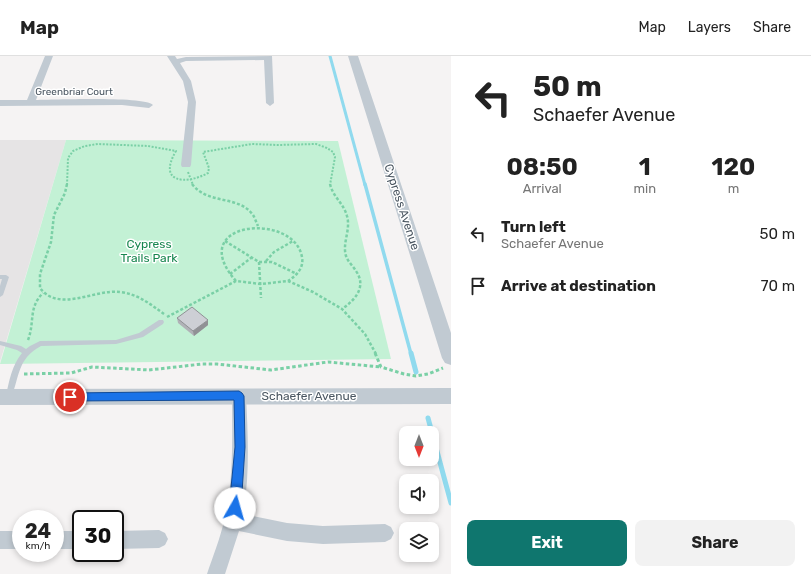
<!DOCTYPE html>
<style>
:root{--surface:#fff;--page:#f2f2f2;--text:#222;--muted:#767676;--line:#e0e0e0;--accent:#0f766e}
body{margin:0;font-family:Rubik,sans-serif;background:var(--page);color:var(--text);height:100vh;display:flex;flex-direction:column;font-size:15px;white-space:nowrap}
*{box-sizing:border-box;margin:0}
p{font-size:13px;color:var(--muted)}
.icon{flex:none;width:22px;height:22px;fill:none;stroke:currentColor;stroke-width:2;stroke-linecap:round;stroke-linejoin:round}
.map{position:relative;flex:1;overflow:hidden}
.side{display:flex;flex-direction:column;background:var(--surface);width:360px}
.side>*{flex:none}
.guide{background:#fff;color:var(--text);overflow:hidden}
.needle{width:26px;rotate:180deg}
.buttons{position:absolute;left:399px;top:370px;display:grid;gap:8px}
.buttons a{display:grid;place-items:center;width:40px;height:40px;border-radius:8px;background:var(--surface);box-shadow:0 2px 6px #0003;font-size:20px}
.speed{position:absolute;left:12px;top:454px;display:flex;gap:8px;font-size:20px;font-weight:700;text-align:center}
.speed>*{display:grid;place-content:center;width:52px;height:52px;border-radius:50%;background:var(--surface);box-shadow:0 2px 6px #0003;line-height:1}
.speed small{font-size:10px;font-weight:400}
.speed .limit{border:2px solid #111;border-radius:6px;background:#fff;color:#111}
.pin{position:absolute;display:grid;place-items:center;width:34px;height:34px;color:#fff;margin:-17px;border:2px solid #fff;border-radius:50%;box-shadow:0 1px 4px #0007}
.me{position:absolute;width:44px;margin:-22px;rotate:7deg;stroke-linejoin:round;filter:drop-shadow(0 0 3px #0008)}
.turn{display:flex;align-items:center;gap:14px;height:84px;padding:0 16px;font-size:18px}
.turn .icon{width:52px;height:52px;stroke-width:2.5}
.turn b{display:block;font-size:28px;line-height:34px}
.eta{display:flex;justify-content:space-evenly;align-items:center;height:68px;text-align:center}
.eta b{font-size:24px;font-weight:700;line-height:28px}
.cta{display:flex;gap:8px;margin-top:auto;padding:8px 16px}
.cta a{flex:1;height:46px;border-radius:8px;background:var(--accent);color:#fff;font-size:16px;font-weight:700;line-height:46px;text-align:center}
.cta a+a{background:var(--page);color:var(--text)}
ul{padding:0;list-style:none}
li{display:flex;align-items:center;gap:12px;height:52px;padding:0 16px}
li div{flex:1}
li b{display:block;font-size:15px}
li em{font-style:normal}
header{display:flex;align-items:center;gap:24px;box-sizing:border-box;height:56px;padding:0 20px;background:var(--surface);border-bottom:1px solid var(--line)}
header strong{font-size:19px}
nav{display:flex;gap:22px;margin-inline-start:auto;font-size:14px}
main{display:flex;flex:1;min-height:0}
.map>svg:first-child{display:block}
</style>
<header>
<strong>Map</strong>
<nav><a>Map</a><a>Layers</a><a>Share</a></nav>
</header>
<main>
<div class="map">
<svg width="451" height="518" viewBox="0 0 451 518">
<rect width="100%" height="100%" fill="#f5f3f3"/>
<!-- education -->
<path fill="#e6e4e5" d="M0,84h66l-66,222z"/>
<!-- green -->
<path fill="#c3f1d5" d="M66,84l272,1 53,218 -391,5z"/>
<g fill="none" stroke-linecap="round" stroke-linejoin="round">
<!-- stream-far2 -->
<path stroke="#90daee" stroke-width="3" d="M330,0l35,129"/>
<!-- stream-far1 -->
<path stroke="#90daee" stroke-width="3.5" d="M365,128l46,170"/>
<!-- stream -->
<path stroke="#90daee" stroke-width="5" d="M411,297l5,19
M428,362l23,85"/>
<!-- path-far2 -->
<path stroke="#7ad0a6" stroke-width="2" stroke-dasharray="2 1.5" stroke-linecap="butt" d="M188,116l5,13
M67,129l1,-27 5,-7 12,-5 13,-2 50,2 28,5c-19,32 10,34 32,22l1,-5 -6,-16 49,-8 26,1 38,-1 11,4 6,4 2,5 -5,28"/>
<!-- path-far1 -->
<path stroke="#7ad0a6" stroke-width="2.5" stroke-dasharray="3 2" stroke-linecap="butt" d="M67,128l-2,9 -11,22 -3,27 -11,32v14c19,25 54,1 80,4 18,2 30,12 44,22
M192,128c16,21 47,11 61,31 2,3 3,7 5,11
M330,128c3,13 14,20 17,32 4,14 -5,27 -1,40 2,6 7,10 10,15 11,16 -1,29 -14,38
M225,185l34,21h13l25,12
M266,205l8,-9 19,-11
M259,206l2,36
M230,218l21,-16
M236,225c-53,-60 58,-70 66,-24 2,11 -5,18 -14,24
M167,261l69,-36 25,3 27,-3 25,11 29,17 23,25 11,20
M28,284c7,-18 0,-32 15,-47"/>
<!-- path -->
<path stroke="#7ad0a6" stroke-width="3" stroke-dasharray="3.5 2.5" stroke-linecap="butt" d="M375,297l6,14 23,7 12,2 12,-2 15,-6
M24,318l47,-1 21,-6 57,3 53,-6h15l54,6 57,-8 53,5"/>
<!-- service -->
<path fill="#c1cad2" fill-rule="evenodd" d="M0,219h6l3,2 -6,18 -3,2v-11l2,-7h-2z
M159,264h4l1,2 -1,2 -20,13 -27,7 -75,2c-24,13 -21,30 -30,52l-2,1 -2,-1 -1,-2c3,-15 6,-31 16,-43l-5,-3 -17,-5v-4l21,5 5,3 4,-3 10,-5 76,-1 23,-7z"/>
<!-- minor -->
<path fill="#c1cad2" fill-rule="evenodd" d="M45,0h8l-17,44c18,0 108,-4 117,5l-4,3 -27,-3 -122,1v-6h27z
M167,0h8l2,3 9,-2 86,-1 2,47 -4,3 -4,-3 -2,-43 -78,1 -6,2 11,18 5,21 -5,63 -1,2h-8l-1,-2 7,-63 -5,-21z
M239,334l5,2 2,4c2,39 4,80 -3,118l44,9 36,3 62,-2 6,3 3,6 -3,6 -6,3 -62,2 -36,-3 -48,-10 -14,43h-18c6,-18 13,-35 17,-53 10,-40 8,-83 8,-125l2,-4z
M159,474l6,3 3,6 -3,6 -6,3 -44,1v-18z
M0,475h21v18h-21z
M55,475h26v18h-26z"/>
<!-- tertiary -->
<path fill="#c1cad2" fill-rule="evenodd" d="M348,0h10l93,277v32l-6,-2 -3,-5z
M451,332v16l-451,1v-16z"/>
</g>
<!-- wall -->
<path fill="#b0b2b7" d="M177,262l31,7 -14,11 -16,-13z"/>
<!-- shaded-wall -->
<path fill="#909195" d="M208,264v5l-14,11 -1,-5z"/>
<!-- building -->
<path fill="#cdcfd5" stroke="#909195" d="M192,251l16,13 -15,11 -16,-13z"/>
<!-- route -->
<path fill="#1a73e8" stroke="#114b97" d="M239,335l3,2 2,3 1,51 -4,61 -2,4 -4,1 -4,-1 -2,-4 6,-61 -1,-47 -164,1 -4,-1 -1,-3 1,-3 4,-1z"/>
<g text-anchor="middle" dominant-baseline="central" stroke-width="3" stroke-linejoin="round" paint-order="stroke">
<!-- far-street labels -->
<g font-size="10" fill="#4a5661" stroke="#fff">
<text x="74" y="36">Greenbriar Court</text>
</g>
<!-- street labels -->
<g font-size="12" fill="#4a5661" stroke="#fff">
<text transform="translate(402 151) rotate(72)">Cypress Avenue</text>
<text x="309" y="340">Schaefer Avenue</text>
</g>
<!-- park labels -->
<g font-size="12" fill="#17864f" stroke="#fff">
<text x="149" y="188">Cypress<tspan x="149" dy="14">Trails Park</tspan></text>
</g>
</g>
</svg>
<div class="buttons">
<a><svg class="needle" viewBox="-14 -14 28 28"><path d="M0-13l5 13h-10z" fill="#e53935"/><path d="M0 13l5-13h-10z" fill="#767676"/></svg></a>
<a><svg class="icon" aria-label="sound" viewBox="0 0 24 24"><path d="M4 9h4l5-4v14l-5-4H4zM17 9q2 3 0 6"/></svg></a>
<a><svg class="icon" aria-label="layers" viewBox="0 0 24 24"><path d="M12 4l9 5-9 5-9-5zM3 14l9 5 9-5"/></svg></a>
</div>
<div class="speed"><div>24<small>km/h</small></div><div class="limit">30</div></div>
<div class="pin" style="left:70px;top:341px;background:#d93025"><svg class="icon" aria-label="arrive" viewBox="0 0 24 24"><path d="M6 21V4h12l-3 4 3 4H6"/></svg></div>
<svg class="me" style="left:235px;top:452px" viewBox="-20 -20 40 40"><circle r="19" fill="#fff"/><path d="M0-13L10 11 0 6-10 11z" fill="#1a73e8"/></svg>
</div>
<section class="side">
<div class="guide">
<div class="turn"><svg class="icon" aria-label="left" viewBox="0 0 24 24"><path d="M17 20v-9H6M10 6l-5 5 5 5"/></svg><div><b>50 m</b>Schaefer Avenue</div></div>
</div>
<div class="eta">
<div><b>08:50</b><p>Arrival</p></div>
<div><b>1</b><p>min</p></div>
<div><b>120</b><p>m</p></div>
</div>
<ul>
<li><svg class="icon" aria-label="left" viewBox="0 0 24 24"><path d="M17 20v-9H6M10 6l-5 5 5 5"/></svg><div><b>Turn left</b><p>Schaefer Avenue</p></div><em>50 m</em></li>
<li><svg class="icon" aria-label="arrive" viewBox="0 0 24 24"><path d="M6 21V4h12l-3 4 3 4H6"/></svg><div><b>Arrive at destination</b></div><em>70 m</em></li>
</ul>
<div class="cta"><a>Exit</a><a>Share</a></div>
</section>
</main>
